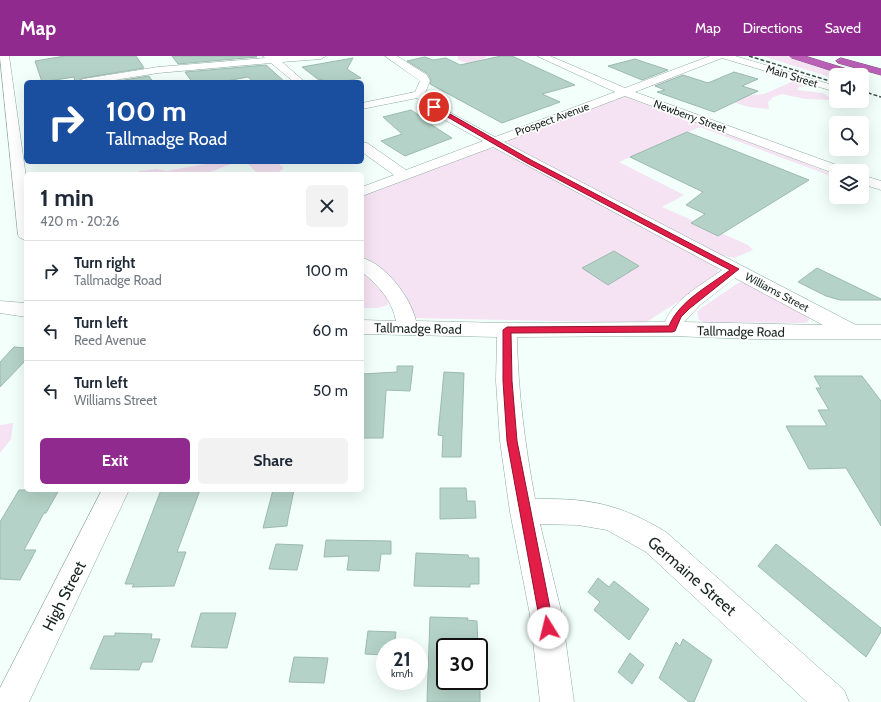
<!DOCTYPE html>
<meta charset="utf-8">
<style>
:root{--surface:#fff;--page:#f2f2f3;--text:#1f2937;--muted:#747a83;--line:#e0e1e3;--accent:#912a8f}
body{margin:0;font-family:Cabin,sans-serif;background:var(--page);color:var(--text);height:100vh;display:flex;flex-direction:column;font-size:15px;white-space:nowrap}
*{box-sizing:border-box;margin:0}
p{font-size:13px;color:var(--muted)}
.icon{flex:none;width:22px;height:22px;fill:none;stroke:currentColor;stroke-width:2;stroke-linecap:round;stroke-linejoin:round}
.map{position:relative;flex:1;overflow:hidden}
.drawer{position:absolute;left:24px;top:116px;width:340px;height:320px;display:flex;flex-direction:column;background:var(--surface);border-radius:6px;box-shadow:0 4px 16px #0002}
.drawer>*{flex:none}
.top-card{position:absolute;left:24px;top:24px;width:340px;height:84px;border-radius:6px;box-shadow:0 4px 16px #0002;background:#1a4fa0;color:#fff;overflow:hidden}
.fabs{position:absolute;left:829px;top:12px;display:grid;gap:8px}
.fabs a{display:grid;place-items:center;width:40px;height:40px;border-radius:6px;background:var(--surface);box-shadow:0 4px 16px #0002;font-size:20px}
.speed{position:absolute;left:376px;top:582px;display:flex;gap:8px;font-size:20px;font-weight:700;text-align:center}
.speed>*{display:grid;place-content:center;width:52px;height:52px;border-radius:50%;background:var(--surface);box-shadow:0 4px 16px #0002;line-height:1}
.speed small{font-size:10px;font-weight:400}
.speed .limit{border:2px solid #111;border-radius:6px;background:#fff;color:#111}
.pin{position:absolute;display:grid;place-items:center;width:34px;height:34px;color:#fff;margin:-17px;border:2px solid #fff;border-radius:50%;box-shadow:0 1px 4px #0007}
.me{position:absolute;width:44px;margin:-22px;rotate:351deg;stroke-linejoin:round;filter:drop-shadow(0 0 3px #0008)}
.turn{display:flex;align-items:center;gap:14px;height:84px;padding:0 16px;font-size:18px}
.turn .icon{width:52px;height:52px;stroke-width:2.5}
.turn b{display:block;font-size:28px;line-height:34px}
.round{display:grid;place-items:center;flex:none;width:42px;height:42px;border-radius:6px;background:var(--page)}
.summary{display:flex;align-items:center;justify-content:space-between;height:68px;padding:0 16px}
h1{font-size:24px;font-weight:800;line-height:30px}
.primary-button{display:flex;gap:8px;margin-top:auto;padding:8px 16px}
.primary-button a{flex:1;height:46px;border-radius:6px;background:var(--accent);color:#fff;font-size:16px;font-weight:800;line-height:46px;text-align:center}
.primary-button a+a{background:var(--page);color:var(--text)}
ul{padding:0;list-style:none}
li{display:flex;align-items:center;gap:12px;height:60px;padding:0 16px;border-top:1px solid var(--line)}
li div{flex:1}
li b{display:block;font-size:15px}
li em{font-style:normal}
header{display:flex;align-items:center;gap:24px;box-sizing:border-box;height:56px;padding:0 20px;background:var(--accent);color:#fff}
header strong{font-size:19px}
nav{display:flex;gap:22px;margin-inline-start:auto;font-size:14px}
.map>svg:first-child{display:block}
</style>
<header>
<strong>Map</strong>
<nav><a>Map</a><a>Directions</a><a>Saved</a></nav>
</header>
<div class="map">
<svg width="881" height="646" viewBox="0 0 881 646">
<rect width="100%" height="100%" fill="#f2fffa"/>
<!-- green -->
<path fill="#f5e2f3" d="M458,0h27l2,1 -17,7 -12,-4z
M763,0h25l61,19h-13v4z
M675,22l13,6 26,-2 39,13 11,-1 30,-13 15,5 -10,1 -2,3 26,3 10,7 -28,-1 -23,-5 -9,3 -5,5 1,7c-12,-1 -26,-2 -37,-8l-81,-16 11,-6z
M627,40l150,55 59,25v2l-136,-51 -81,35 65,33 -22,12 86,38 5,5 -19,8 -14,-3 -211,-109 -1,-5 7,-3 104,-41z
M486,92l12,1 216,114 4,5 1,7 -74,48 -233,-5 -36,-51 -14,-11v-60z
M217,106h19l-31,12h-72l6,-3 18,-2 9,2z
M246,106h30l8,6 -5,4 3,2h-24z
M362,210l26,31v8l-10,3h-16z
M742,226h7l54,29 6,7 -1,4 -5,1 -99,-1 -5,-2 -2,-8 3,-3 38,-26z
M13,367l-2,16 -11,14v-28z"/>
<!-- building -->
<path fill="#b4d2c7" stroke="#9cbaaf" d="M65,0h71l8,12 -61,10 -6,4h-2l-1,-5 -32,5 -7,-21z
M172,0h83l2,1 -79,7z
M501,0h11l63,29 -33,9 18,8 -58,21 -72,-39 1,-4 -3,-6 -21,-13 18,-4 8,3 13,-2 14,7z
M353,2l-6,11 14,9 -20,4h-16l-3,-3 -3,1 -17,-13z
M635,3l33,11 -26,10 -34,-14z
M266,9l19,17h-31l-6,-5 -27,5h-29l-7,-10z
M734,16l24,7 -16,7 16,5 -44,21 -57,-20 8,-2 -10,-4 28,-11 25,8z
M149,20l4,6h-41z
M411,54l18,12h-2l25,16 -47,18 -24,-15 21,-7 -19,-17z
M687,76l36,14 86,34 -91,56 -27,-13 14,-9 -19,-9 17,-13 -73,-35z
M614,195l25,15 -31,19 -26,-17z
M817,212l64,31v1h-41l-14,-4 -28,-14z
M14,291l12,1v12l-26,27v-25z
M397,310h16l-3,25 -24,-1 -3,48h-21v-64l35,-2z
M444,316l20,1 -3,84h-19l1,-21 -5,-1z
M814,320h48l19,25v125l-35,-58 -37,1 -23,-43h41l-9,-16h11l-13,-22h5z
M440,432h26l1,13h8l1,17 -36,1z
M19,434h40l-13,23h-2l-20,37h12l-16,30 -20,-1v-57z
M161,434h39l-23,62h9l-12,34 -42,1 2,-3h-9z
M273,434h21l-6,29 -1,7 -24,2z
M326,484l65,1v13h-10l-2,17 -32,-1 2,-14 -25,1z
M276,488l27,1 -6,25 -28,-1z
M776,488l105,84v4l-15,25 -108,-91z
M416,497l52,2 1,3h10v26h-9v3l-56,-1z
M598,522l11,9 5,-6 35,28 -20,31 -35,-30 6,-8 -12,-10z
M201,557h35l-9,35 -36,-1z
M430,561l38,1 -1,2 10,1 1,26h-33v34h35v21h-53z
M368,575l28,1 -2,15h-9v8l-20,-1z
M115,577l37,1 -1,5h9l-8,23h-10l-3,8 -49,-1 14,-33h11z
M683,583l29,21 -18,42h-5l-30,-24 17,-36 4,4z
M630,597l14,12 -12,19 -14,-12z
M294,601l34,1 -4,25 -35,-1z"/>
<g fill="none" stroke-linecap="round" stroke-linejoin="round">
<!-- minor casing -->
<g stroke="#8eaba0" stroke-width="1">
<path id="minor" d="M0,0h9l17,121v63l-6,-2 -2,-3z
M263,0h63l-5,3 -39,3 23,20h-11l-23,-19 -113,10 -55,9h-25l5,-3 75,-12 107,-9z
M385,0h12l30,19 3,6 -5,12 26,20 44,24 120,-45 -78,-36h13l75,32 85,-32h25l101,30v6l-114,-34 -87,34 210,76 2,3h-11v3l-211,-78 -121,46 352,183h25v14h-129l-80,-3 -155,1c1,55 8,108 18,162 55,-1 84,5 131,33l178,158 5,12h-42l-161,-150 -39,-22 -29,-5 -38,-1 22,91 12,87h-34l-10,-87 -20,-103 -10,-71 -4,-60 1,-44 -135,-3v-14l34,1c-4,-21 -18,-36 -34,-49v-14c24,6 49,40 54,63l91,2 158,-1c9,-23 38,-38 57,-52l-229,-123 -131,49v-9l32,-12 -32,-23v-10l5,1 39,27 77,-29 -40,-22 -26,-21 -55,11v-6l53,-11 5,-11zM735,222l88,47 -139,-3 16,-17z
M862,119l19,6v9l-19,-6z
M0,245l26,2v14l-26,-4z
M102,434h27l-100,212h-29v-14z"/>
</g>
<!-- highway casing -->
<g stroke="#824b82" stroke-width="1">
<path id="highway" d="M790,0h15l55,17 1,2h-16l-53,-17z
M841,2l40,11v6l-43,-12 -2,-2z"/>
</g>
<!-- minor -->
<use href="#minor" fill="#fff" fill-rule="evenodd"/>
<!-- highway -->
<use href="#highway" fill="#ba60b6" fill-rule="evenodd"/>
<!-- rail -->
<path stroke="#414e49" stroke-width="1.5" stroke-dasharray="4 2" stroke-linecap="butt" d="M749,0l87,27
M862,35l19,6"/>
</g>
<!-- route -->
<path fill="#e11d48" stroke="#92132f" d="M432,50h4l95,54 208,109 -50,40 -8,8 -6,14 -3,1 -161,1 1,48 5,60 37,187 -2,4 -4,2 -5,-2 -2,-4 -34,-187 -4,-60v-51l4,-3 162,-1c10,-25 40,-40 61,-56l-203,-107 -95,-55z"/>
<g text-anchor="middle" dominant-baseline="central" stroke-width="3.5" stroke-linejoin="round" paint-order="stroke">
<!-- far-street labels -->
<g font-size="11" fill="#192521" stroke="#fff">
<text transform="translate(792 20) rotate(17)">Main Street</text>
<text transform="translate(690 60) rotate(20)">Newberry Street</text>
<text transform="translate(552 63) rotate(-20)">Prospect Avenue</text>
<text transform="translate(777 236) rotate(28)">Williams Street</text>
</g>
<!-- street labels -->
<g font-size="13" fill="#192521" stroke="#fff">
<text transform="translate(418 272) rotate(1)">Tallmadge Road</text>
<text transform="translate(741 275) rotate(1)">Tallmadge Road</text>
</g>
<!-- near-street labels -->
<g font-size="16" fill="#192521" stroke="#fff">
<text transform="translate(692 520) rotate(41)">Germaine Street</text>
<text transform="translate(64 540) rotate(-63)">High Street</text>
</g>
</g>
</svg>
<div class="fabs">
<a><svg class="icon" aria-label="sound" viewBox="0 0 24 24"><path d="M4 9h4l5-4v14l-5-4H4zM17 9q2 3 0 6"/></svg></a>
<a><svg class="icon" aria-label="search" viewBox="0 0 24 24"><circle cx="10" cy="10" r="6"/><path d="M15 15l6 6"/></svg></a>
<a><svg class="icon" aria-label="layers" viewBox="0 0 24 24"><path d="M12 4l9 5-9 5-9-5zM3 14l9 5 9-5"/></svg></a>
</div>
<div class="speed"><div>21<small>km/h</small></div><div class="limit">30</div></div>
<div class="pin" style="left:434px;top:51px;background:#d93025"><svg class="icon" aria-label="arrive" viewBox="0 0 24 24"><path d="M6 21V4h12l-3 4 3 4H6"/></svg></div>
<svg class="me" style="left:548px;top:572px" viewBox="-20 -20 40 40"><circle r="19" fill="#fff"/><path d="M0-13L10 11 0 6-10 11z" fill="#e11d48"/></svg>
<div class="top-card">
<div class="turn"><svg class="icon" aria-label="right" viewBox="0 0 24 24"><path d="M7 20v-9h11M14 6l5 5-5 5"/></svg><div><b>100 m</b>Tallmadge Road</div></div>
</div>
<section class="drawer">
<div class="summary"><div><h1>1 min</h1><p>420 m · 20:26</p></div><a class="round"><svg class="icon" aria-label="close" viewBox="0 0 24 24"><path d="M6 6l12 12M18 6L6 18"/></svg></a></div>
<ul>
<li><svg class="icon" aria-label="right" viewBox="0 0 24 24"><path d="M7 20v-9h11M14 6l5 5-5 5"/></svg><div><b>Turn right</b><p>Tallmadge Road</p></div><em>100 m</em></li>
<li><svg class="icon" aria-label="left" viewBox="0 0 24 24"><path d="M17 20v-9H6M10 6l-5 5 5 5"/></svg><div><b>Turn left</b><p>Reed Avenue</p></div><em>60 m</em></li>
<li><svg class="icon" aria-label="left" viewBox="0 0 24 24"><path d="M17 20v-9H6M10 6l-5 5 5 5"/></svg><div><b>Turn left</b><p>Williams Street</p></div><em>50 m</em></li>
</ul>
<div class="primary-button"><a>Exit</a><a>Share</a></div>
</section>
</div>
